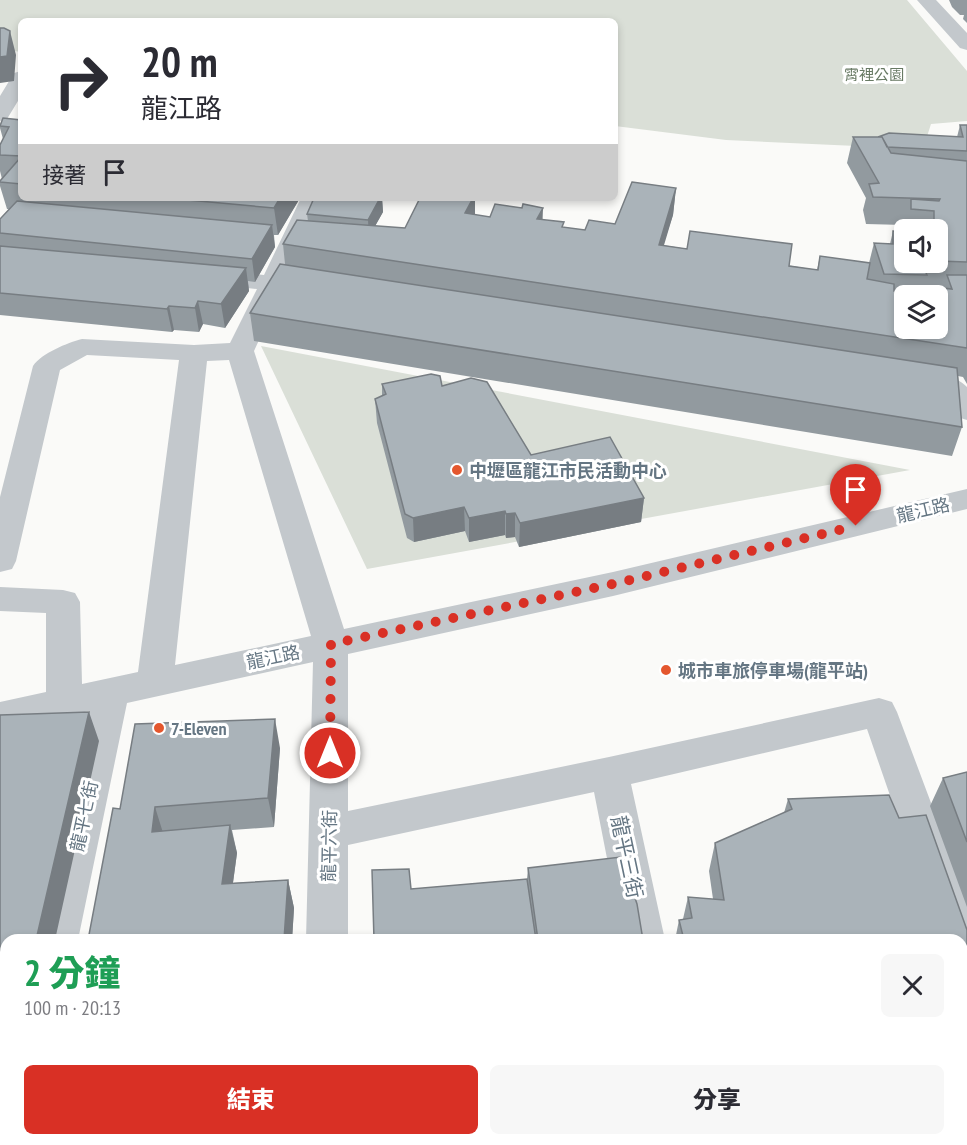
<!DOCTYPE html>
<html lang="zh-TW">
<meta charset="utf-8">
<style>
:root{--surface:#fff;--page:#f7f7f7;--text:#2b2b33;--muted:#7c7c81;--accent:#d93025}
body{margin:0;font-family:"PT Sans Narrow","Noto Sans TC",sans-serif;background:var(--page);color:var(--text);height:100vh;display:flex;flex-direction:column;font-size:22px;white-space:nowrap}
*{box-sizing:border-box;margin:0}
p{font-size:20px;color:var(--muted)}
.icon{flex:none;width:33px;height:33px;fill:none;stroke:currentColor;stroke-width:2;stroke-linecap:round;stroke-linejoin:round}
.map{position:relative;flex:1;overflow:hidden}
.panel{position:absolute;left:0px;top:934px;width:968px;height:212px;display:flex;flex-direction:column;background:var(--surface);border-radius:18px 18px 0 0;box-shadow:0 3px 9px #0003}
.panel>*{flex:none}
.top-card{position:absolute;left:18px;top:18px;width:600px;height:183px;border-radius:9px;box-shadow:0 3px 9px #0003;background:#fff;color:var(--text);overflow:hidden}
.tools{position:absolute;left:894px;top:219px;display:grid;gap:12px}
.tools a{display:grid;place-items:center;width:54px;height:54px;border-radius:9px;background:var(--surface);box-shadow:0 3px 9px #0003;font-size:30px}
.pin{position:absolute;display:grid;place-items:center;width:51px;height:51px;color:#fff;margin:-62px -26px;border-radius:50% 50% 50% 0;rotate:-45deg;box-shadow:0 0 6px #0007}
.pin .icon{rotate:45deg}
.me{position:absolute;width:66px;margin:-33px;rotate:0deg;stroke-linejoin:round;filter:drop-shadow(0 0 4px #0008)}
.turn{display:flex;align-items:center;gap:21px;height:126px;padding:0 24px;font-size:27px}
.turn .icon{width:78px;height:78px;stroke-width:2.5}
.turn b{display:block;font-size:42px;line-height:51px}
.then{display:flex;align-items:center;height:57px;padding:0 24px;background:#0003;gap:12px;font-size:22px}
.round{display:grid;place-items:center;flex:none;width:63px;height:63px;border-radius:9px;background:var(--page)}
.overview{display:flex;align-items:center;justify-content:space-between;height:102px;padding:0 24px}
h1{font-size:36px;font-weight:800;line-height:45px;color:#1e9e55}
.primary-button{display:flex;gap:12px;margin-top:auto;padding:12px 24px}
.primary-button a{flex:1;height:69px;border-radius:9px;background:var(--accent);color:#fff;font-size:24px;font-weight:800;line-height:69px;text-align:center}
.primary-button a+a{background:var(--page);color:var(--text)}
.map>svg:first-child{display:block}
</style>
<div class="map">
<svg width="967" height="1145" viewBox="0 0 967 1145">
<rect width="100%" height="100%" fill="#fafaf8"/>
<!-- green -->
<path fill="#dadfd7" d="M0,0h907l60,71v50l-36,3 -8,25 -197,-9 -111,-14v-105h-594v31l-21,-3z
M261,346l649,124 -543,99z"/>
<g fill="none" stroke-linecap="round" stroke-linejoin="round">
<!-- minor -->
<path fill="#c3c8cc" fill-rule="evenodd" d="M917,0h19l31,33v17l-7,-2z
M21,71v25l-14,23 -7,2v-25l14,-23z
M301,198h24l-37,80 35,6 4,5 -4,5 -9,3 -33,-5 -27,59 90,278 269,-57 354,-83v20l-354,87 -265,58v157l261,-54 270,-59 13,4 5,10 70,187v58l-5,2v-19h-22l-73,-211 -236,55 34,156h-42l-29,-148 -246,53v95h-42l7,-278 -186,41 -49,237h-42l53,-229 -89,19v-28l46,-10v-79l-46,-2v-24l63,3 12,3 5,9 2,82 56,-12 41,-312 -92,-5 -27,15 -44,191 -4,8 -12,3v-75l33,-131c9,-13 34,-23 49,-27l112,6 36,-2 27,-54 -55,-6 -4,-5 4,-5 9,-3 53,5zM229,360l82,276 -136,29 32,-304z
M917,372c17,2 38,2 50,15v33l-10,-3 -10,-18 -9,-7 -31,-6 -4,-6 4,-6z
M6,1119v21h32l-1,5h-37v-23z
M301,1140h48v5h-48z
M663,1140h48l1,5h-48z"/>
</g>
<!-- wall -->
<path fill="#929a9f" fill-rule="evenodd" d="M949,0h18v23l-4,-4 1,-4h-4l-8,-8z
M21,120v78h279l-22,37h-4l1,12 -20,35 -7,-1 1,10 -24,37 -22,-4 -4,8 -25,-2 -2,2 -172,-17v-96l9,-10h-2l-7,-23v-5l2,-2 -2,-8v-26l3,-6 -3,-11v-4z
M960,125h7v259l-4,-7 -5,-1 4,51 -10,29 -698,-115 -4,-28 35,-49 -2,-20 25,-23 -1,-7 7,-16h68l1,14 -8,14 30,2 70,-13 15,2 52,2 21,8 22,3 30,-6 61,-36 -3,27 -10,30 154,25 3,-14 49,7 5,-20 16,1 3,-13 11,1v-7l-38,-1 -3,-14 3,-12 -19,-35 6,-26h104zM904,230h34v32h-34z
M382,384l60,2 89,69 113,43 -3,24 -122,25 -4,-10 -9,1 -1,-3 -36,7 -4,-11 -51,11 -7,-4 -30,-115 -2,-24 7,-3z
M280,748l-6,79 -42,3 5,23 -4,30 55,-3 6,28 -2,32 -172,-131z
M967,772v135l-37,-101 13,-28z
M889,795l10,23 27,-3 41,115v215h-253l-1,-5h249v-200h-287l4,-20 4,-1 5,-22 25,2 -4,-28 6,-28 69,-30 4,-14z
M528,868l115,72h-269l37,-51 116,-10z"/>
<!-- shaded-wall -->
<path fill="#777d82" d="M10,31l6,24 -2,26 -14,2v2v-28z
M676,188l-3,27 -17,57 3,-27z
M280,198h20l-22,37 -4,-27z
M380,198h2l1,14 -14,25 -1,-17z
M473,198h2v23l-10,-8z
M543,208l-1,27 -5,-16z
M272,225l3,22 -20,35 -3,-23z
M246,268l3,23 -24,37 -4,-24z
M198,301l5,23 -4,8 -4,-24z
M169,306l5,24 -2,2 -5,-23z
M644,498l-3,24 -122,25 1,-24z
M464,507l1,24 -51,11 -1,-24z
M505,511v24l-36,7v-24z
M515,513v24l-9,1v-24z
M89,712l10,29 -44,199h-19z
M275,719l5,29 -6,79 -6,-29z
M155,807l9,29 -12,-4z
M230,825l7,28 -8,58 -7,-27z
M288,880l6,28 -2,32h-8z
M6,1072v68h6l-1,5h-11v-47z
M152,1140h15l-1,5h-14z"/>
<!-- building -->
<path fill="#aab3b9" stroke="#777d82" stroke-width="1.5" d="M0,28h4l6,3 -3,25 -7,1z
M3,118l18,2v36l-21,-1v-10l9,-18 -9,-1z
M960,125h7v26l-80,-4 -5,-10h-4l11,-4 74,4z
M853,137h29l9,16 76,8v101l-29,-1v-31h-13l-2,-9 11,1v-11l-23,-2v-10l28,2 1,-2 -67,-2 -4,-13 10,-1z
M21,157v27l-21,-2v-1z
M632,182l44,6 -17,57 28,4 3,-18 102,13 -3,22 29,4 2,-14 50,7 -3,16 27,5v7l31,5h-21v32h34v-32h-12l-1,-10 27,3 -5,-14h20v73l-684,-104 14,-24 108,8 15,-30h13l13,2 1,-2h26l-8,15 25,4 5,-13 27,4 1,-4 20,4 -6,11 27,3 -2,5 23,3 4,-10 26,4z
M166,198h114l-6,10z
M314,198h66l-12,22 -61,-6z
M17,201l255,24 -20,34 -252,-26v-14z
M893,231l11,1v30h17l6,13 -43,-1 -10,-31 19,1z
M0,246l246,22 -25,36 -23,-3 -3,7 -26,-2 -2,3 -167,-16z
M280,264l677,104 5,59 -712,-114z
M431,374l9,2 2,10 29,-8 16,4 44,73 79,-18 34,61 -124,25 -5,-10 -9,1 -1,-3 -36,7 -5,-11 -51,11 -8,-4 -30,-115 11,-5 -4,-10z
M89,712l-53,228h-30v132l-6,26v-383z
M275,719l-7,79 -113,9 -3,25 78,-7 -8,59 66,-4 -4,60h-196l25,-132 7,1 15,-85z
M967,772v70l-24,-64z
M889,795l10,23 27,-3 41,115v215h-240l-1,-5h236v-200h-278l-5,-20 13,-2 -4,-21 36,3 -9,-57 77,-34 -4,-10z
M621,857l16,47 6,36h-105l-10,-72z
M409,869l2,20 116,-10 9,61h-162l-2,-70z
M50,1140h102v5h-103z
M165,1140h117v5h-118z
M372,1140h307v5h-307z"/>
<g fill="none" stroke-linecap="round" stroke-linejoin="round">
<!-- route -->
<path stroke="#d93025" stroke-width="10" stroke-dasharray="0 18" d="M330,753l1,-109 282,-60 243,-58"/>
</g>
<!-- markers -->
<g fill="#e4572e" stroke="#fff" stroke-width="2">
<circle cx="457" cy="470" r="6"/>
<circle cx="666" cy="670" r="6"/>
<circle cx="159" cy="728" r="6"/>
</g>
<g text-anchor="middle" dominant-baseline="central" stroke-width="6" stroke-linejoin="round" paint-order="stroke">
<!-- far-park labels -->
<g font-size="15" fill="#687a64" stroke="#fff">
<text x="874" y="74">霄裡公園</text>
</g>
<!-- poi labels -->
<g font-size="18" font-weight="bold" fill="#657683" stroke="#fff" text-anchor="start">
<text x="469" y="470">中壢區龍江市民活動中心</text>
<text x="678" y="670">城市車旅停車場(龍平站)</text>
<text x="171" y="728">7-Eleven</text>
</g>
<!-- street labels -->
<g font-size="18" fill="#657683" stroke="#fff">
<text transform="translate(923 510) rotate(-13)">龍江路</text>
<text transform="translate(273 657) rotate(-12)">龍江路</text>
<text transform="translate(84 816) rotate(-78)">龍平七街</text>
<text transform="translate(329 846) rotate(-89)">龍平六街</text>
</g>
<!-- near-street labels -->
<g font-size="21" fill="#657683" stroke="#fff">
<text transform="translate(627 857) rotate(78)">龍平三街</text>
</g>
</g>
</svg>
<div class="tools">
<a><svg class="icon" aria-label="sound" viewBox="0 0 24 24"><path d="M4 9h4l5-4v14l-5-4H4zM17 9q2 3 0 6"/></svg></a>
<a><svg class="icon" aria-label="layers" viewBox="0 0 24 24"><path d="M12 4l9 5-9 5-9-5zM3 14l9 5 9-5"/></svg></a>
</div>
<div class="pin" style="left:856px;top:526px;background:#d93025"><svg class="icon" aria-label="arrive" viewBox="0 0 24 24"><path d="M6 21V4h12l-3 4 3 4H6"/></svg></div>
<svg class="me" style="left:330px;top:753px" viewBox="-20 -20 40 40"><circle r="17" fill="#d93025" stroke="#fff" stroke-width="3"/><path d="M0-11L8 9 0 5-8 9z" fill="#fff"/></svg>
<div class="top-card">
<div class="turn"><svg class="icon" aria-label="right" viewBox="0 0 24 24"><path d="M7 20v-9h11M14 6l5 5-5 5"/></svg><div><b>20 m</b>龍江路</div></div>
<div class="then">接著<svg class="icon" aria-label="arrive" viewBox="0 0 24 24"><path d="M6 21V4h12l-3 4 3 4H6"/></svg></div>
</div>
<section class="panel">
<div class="overview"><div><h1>2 分鐘</h1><p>100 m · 20:13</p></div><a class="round"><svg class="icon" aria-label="close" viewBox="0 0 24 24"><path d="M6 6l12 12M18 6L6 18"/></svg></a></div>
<div class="primary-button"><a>結束</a><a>分享</a></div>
</section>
</div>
